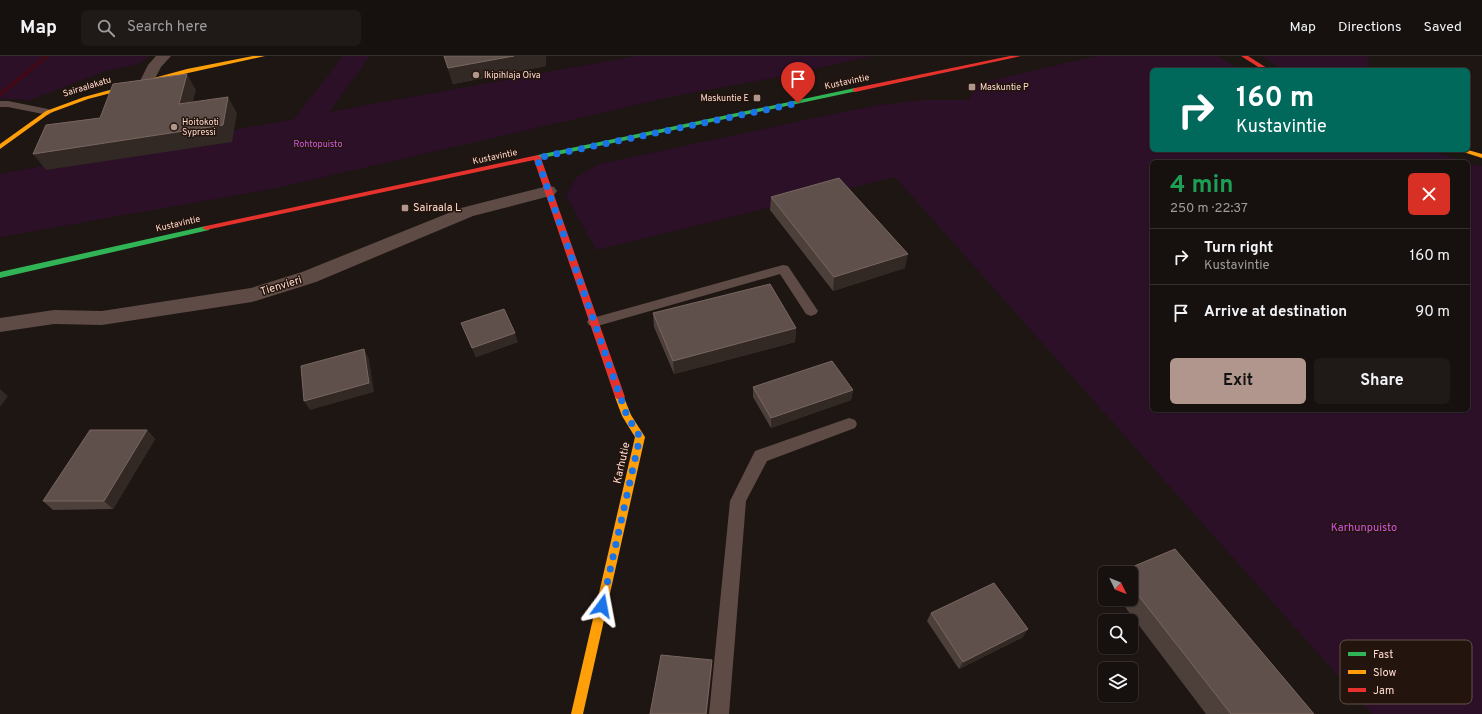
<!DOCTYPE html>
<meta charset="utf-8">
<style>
:root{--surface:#16100e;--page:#1f1917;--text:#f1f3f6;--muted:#9e9d9e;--line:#35302e;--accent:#b0968d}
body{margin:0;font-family:Overpass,sans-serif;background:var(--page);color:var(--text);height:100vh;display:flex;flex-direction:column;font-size:15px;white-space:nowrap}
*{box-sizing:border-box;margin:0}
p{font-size:13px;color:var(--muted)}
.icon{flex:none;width:22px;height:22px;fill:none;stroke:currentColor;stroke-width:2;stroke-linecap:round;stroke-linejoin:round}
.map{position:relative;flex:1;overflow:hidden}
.drawer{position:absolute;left:1150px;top:104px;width:320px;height:252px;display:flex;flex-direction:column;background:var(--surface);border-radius:6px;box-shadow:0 1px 3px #0004,0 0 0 1px var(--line)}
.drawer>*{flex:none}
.banner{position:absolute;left:1150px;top:12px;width:320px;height:84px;border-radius:6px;box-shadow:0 1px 3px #0004,0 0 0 1px var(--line);background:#00695c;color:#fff;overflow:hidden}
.needle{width:26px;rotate:133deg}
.fabs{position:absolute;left:1098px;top:510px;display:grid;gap:8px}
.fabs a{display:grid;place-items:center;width:40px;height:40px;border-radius:6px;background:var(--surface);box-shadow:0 1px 3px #0004,0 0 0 1px var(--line);font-size:20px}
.pin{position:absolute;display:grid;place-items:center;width:34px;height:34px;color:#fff;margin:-41px -17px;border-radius:50% 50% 50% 0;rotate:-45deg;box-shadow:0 0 4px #0007}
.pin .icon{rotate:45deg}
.me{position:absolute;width:44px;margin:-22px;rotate:13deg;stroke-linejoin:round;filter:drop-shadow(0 0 3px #0008)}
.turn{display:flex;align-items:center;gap:14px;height:84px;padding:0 20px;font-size:18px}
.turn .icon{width:52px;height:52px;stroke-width:2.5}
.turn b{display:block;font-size:28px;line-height:34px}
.round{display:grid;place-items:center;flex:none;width:42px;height:42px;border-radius:6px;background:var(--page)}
.overview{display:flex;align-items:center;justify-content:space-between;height:68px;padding:0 20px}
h1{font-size:24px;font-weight:700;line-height:30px;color:#1e9e55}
.primary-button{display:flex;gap:8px;margin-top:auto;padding:8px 20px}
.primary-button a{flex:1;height:46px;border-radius:6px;background:var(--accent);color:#111;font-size:16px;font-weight:700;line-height:46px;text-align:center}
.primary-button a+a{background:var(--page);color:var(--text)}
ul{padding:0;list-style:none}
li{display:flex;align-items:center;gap:12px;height:56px;padding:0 20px;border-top:1px solid var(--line)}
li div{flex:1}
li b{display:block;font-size:15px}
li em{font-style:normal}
header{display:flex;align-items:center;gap:24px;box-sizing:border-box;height:56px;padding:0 20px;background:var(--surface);border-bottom:1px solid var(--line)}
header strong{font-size:19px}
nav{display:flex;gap:22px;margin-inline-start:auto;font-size:14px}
.search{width:280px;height:36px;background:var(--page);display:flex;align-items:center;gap:10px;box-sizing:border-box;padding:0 14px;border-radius:6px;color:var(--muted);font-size:15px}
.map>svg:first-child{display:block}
</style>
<header>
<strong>Map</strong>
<div class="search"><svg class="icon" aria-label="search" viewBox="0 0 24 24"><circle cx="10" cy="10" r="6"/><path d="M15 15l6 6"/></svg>Search here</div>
<nav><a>Map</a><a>Directions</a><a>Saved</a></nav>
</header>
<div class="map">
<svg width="1482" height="658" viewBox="0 0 1482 658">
<rect width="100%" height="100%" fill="#1e1612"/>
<!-- green -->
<path fill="#2c1028" d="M0,0h149l-8,7 -35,8 -79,30 -9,-2h-18z
M343,0h27l-41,56 307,-56h236l-89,20 -113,21 -398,92 -272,48v-63l294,-55z
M1096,0h121l25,14h-90v80h275l40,12h-315v248h316v-248l14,5v547h-110l-477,-537 -299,73 -30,-55 11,-18 22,-13 273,-58 51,-6h46l7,-16z
M1262,0h106l2,14h-87z"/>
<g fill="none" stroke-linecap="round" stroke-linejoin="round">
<!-- stream -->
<path fill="#3f0814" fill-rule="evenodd" d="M44,0h6l-50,41v-5z"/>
<!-- lane -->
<path fill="#5f4b46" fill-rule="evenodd" d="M0,45h8l40,8 5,3 -5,3 -40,-8h-8z
M783,209l5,1 30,45 -2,3 -5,2 -5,-2 -26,-40 -186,53 -5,-2 -2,-3 2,-3z
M849,362l6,2 2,4 -2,4 -88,33 -21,40 -17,213h-20l21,-213 25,-50z"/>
<!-- street -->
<path fill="#5f4b46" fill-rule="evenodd" d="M156,0h15l-10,11 -9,17 -5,1 -5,-1 -2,-3 8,-16z
M548,130l6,1 3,4 -3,4 -81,21 -157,66 -64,20 -150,23 -48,-1 -54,8v-14l54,-8 48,1 149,-23 51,-16 159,-64z"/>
<!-- fast -->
<path fill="#30b455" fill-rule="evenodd" d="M855,32l3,2 -1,1 -319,68 -3,-2 3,-2z
M206,170l4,2 -1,2 -209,48v-6z"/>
<!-- slow -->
<path fill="#ff9f0a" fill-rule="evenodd" d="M253,0h12l-77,17 -100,26 -38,14 -50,36v-5l46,-33 38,-14 103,-28z
M1457,94h11l14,4v4z
M620,338l3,1 8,20 14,22 -62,277h-12l64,-277 -13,-21 -7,-19 2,-2z"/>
<!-- jam -->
<path fill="#e5322d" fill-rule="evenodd" d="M1010,0h11l-166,36 -3,-2 3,-2z
M1241,0h7l22,14h-7z
M538,99l3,2v1l84,239 -2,2h-6l-2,-2 -81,-237 -328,70 -4,-2 4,-2z"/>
</g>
<!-- wall -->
<path fill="#4d403b" d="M444,0h102v10l-93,18z
M771,141l134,71 -72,23 -63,-81z
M653,257l143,15 -1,14 -121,32 -20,-47z
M461,267l57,19 -42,15z
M753,331l100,3 -2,10 -80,28 -18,-31z
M147,374l8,9 -42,70 -60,1 -10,-9z
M1175,493l139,165h-108l-87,-115h12v-26h-12l1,-1z
M931,557l92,24 -64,32 -32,-48z"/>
<!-- shaded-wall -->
<path fill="#322824" d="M514,0h32v10l-93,18 -5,-16z
M187,18l9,16 -8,30 -9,-16z
M228,41l9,16 -5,29 -186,28 -13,-16z
M908,198l-3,14 -72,23 1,-14z
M796,272l-1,14 -121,32 -1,-13z
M515,277l3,9 -42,15 -4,-9z
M364,293l5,10 5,33 -64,18 -6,-9z
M0,333l8,7 -8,11z
M853,334l-2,10 -80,28v-10z
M147,374l8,9 -42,70 -9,-8z
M1028,573l-5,8 -64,32 4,-7z
M712,604v8l-5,46h-1z"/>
<!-- building -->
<path fill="#60504b" stroke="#796660" d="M444,0h70l-66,12z
M187,18l-8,30 49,-7 -5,28 -190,29 13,-29 54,-7 13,-34z
M839,122l69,76 -74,23 -63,-80z
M770,228l26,44 -123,33 -20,-48z
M504,253l11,24 -43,15 -11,-25z
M364,293l5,34 -65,18 -3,-35z
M832,305l21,29 -82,28 -18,-31z
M90,374h57l-43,71h-61z
M1175,493l139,165h-83l-100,-128v-13h-10l-1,-1z
M994,527l34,46 -65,33 -32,-49z
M661,599l51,5 -6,54h-56z"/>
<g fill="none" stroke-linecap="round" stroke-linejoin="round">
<!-- route -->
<path stroke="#1a73e8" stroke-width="7" stroke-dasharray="0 12.6" d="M602,550l38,-169 -13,-21 -90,-258 261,-55"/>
</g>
<!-- markers -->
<g fill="#b0968d" stroke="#23140d" stroke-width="1.5">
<circle cx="476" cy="19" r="4"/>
<rect x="968" y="27" width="8" height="8" rx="2"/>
<rect x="753" y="38" width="8" height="8" rx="2"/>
<circle cx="174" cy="71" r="4"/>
<rect x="401" y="148" width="8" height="8" rx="2"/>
</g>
<g text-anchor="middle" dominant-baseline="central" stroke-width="3" stroke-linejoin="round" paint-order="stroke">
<!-- far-poi labels -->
<g font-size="9" fill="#ffdbcf" stroke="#23140d" text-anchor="start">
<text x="484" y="19">Ikipihlaja Oiva</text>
<text x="980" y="31">Maskuntie P</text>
<text x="749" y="42" text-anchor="end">Maskuntie E</text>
<text x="182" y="66">Hoitokoti<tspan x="182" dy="10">Sypressi</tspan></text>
</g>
<!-- far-street labels -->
<g font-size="9" fill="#ffdbcf" stroke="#23140d">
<text transform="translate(847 26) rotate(-12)">Kustavintie</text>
<text transform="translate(87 31) rotate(-17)">Sairaalakatu</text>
<text transform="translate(495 101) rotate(-12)">Kustavintie</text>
<text transform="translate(178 168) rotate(-13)">Kustavintie</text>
</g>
<!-- far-park labels -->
<g font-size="9" fill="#d555e5" stroke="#23140d">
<text x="318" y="88">Rohtopuisto</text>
</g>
<!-- poi labels -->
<g font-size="11" fill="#ffdbcf" stroke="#23140d" text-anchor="start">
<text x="413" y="152">Sairaala L</text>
</g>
<!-- street labels -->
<g font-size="11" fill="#ffdbcf" stroke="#23140d">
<text transform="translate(281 230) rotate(-17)">Tienvieri</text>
<text transform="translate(622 407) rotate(-77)">Karhutie</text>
</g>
<!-- park labels -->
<g font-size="11" fill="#d555e5" stroke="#23140d">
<text x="1364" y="472">Karhunpuisto</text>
</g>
</g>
<!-- legend -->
<rect x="1340" y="584" width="132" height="64" rx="6" fill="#23140d" stroke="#655047" stroke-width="1"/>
<rect x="1348" y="596" width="18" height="4" fill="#30b455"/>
<rect x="1348" y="614" width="18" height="4" fill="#ff9f0a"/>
<rect x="1348" y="632" width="18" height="4" fill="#e5322d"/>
<g font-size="11" fill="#ffdbcf">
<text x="1373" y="602">Fast</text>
<text x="1373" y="620">Slow</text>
<text x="1373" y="638">Jam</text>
</g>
</svg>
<div class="fabs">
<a><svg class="needle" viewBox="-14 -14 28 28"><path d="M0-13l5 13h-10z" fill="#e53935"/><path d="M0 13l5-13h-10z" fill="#9e9d9e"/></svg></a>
<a><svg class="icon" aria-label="search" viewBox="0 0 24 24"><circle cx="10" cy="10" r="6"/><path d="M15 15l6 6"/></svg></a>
<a><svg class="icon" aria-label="layers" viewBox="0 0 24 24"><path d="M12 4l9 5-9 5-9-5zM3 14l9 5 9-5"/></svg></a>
</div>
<div class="pin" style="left:798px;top:47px;background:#d93025"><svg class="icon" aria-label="arrive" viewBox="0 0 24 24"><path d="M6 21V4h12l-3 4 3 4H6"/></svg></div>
<svg class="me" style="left:602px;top:550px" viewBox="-20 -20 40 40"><path d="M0-17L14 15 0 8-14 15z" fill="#1a73e8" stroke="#fff" stroke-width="4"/></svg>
<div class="banner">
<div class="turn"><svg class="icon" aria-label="right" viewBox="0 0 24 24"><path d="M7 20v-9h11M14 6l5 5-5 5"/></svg><div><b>160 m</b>Kustavintie</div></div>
</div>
<section class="drawer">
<div class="overview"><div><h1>4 min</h1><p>250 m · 22:37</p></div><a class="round" style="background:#d93025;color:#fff"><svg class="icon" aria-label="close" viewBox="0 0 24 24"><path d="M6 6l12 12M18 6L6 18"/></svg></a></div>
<ul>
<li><svg class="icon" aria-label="right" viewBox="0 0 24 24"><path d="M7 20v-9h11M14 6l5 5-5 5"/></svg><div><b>Turn right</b><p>Kustavintie</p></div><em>160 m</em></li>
<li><svg class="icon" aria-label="arrive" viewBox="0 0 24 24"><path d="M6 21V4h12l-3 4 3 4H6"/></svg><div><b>Arrive at destination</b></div><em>90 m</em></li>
</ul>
<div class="primary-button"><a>Exit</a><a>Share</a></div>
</section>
</div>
